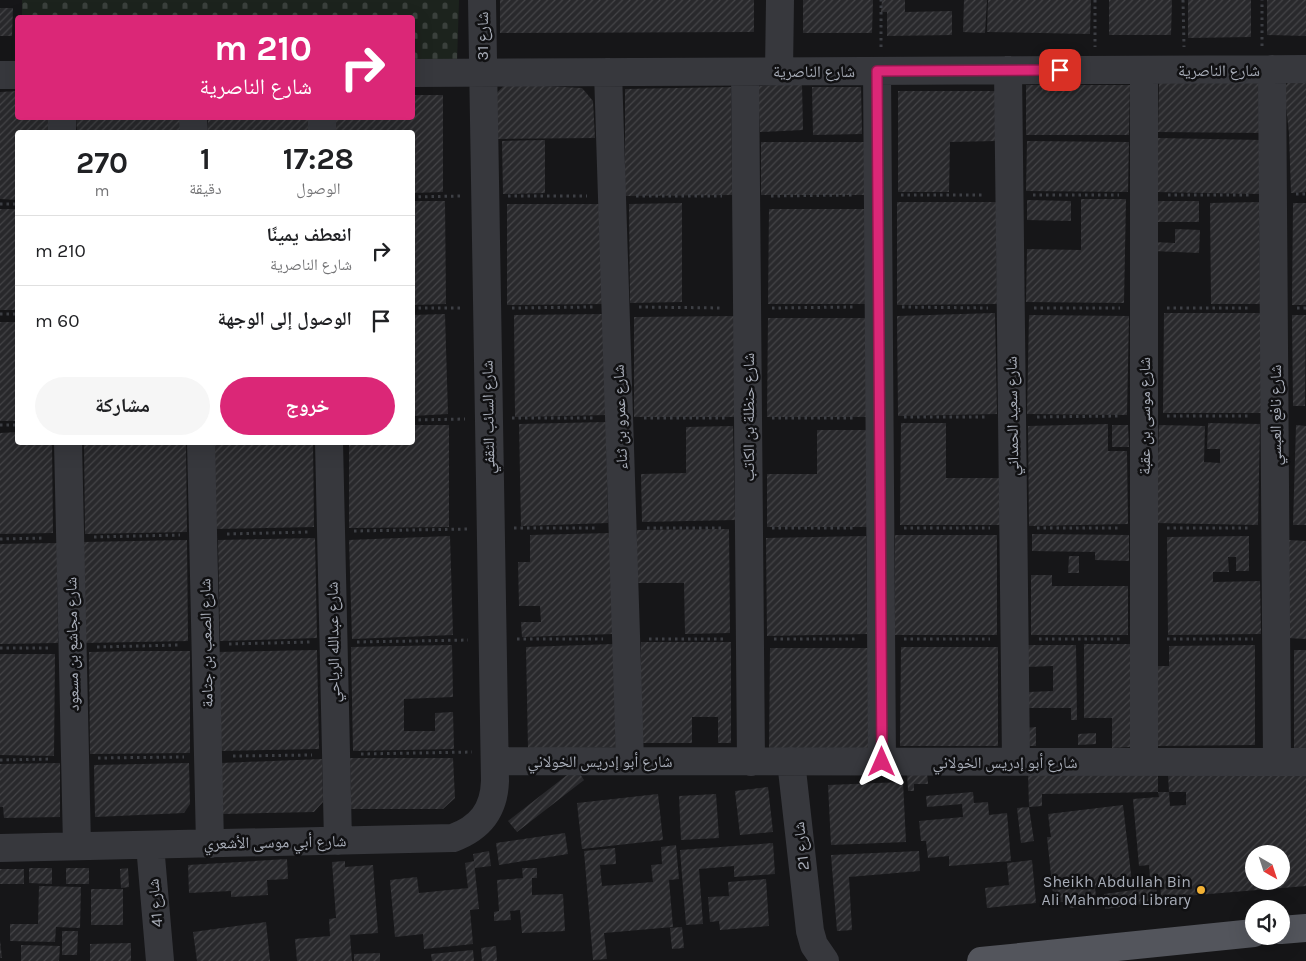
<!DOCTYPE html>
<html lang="ar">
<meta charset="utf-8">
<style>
:root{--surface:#fff;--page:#f6f6f6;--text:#202124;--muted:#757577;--line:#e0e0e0;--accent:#db2777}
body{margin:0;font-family:Karla,"Noto Naskh Arabic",sans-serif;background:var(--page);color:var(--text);direction:rtl;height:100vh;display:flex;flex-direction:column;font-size:19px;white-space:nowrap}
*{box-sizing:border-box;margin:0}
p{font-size:16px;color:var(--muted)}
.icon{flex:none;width:28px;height:28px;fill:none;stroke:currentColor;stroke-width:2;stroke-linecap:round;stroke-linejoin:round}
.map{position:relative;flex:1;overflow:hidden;direction:ltr}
.details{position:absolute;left:15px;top:130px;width:400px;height:315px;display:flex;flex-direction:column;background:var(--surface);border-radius:5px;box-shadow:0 5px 20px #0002;direction:rtl}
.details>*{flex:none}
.top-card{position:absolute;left:15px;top:15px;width:400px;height:105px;border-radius:5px;box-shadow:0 5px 20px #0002;direction:rtl;background:#db2777;color:#fff;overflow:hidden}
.needle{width:32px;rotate:141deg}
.fabs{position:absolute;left:1245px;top:845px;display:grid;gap:10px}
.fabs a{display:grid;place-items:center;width:45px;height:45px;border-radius:50%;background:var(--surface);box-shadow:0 5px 20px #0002;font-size:25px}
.pin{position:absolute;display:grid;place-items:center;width:42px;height:42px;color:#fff;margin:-21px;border-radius:10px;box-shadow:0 2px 8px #0006}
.me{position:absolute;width:55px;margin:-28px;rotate:0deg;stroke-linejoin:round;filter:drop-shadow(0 0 4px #0008)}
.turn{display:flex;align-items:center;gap:18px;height:105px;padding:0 20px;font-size:22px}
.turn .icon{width:65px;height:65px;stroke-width:2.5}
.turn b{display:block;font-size:35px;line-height:42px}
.eta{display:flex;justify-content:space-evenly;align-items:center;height:85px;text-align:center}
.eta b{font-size:30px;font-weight:700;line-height:35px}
.action{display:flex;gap:10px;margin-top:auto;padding:10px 20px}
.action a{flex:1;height:58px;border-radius:30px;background:var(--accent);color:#fff;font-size:20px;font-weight:700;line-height:58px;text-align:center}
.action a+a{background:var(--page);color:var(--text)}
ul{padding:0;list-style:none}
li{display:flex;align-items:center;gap:15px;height:70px;padding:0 20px;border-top:1px solid var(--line)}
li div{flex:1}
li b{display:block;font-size:19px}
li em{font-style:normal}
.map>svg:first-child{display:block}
</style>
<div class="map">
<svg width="1306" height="961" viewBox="0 0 1306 961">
<defs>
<pattern id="cemetery-stones" width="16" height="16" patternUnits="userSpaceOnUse" patternTransform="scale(1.25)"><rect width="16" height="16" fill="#1c231d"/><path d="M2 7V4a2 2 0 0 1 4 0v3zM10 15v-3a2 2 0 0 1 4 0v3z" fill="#3a403c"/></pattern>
<pattern id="building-hatch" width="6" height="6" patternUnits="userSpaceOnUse" patternTransform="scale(1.25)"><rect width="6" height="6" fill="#29292c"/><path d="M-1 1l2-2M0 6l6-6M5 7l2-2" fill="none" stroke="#454548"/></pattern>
</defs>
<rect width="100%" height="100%" fill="#161618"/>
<!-- cemetery -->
<path fill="url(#cemetery-stones)" d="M22,0h437l-2,62h-44l-1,-44h-390z"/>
<!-- building -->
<path fill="url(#building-hatch)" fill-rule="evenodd" d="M500,0h254v32l-254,1z
M803,0h70l-1,33h-69z
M882,0h23v12l47,-1v24l-65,1v-24h-6z
M964,0h23l-2,33 -22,-1z
M988,0h103l-1,34 -103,-2z
M1109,0h63l-1,35h-62z
M1188,0h63v37l-63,1z
M1267,0h39v36l-39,-1z
M0,8h13l-1,28h-12z
M1293,75h13v117l-15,1 -2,-60 -5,-45z
M1159,81l102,1v51l-103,-1z
M506,84l76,4 11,13 2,37 -100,1 -1,-44z
M802,84l1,46 -43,2 -2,-46z
M1026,85h104l-1,50h-103z
M731,87l1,108 -107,1v-107z
M812,87h49l1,47 -49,1z
M18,91v27h31v14h-31v68l-18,-1v-107z
M898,91h99l-1,50 -46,1 -1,50h-51z
M412,95h31v97l-31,1v-61h-77v-14h77z
M76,118h104v14h-103z
M208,118h101v14h-101z
M1158,138l103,2 -2,54 -103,-2z
M545,140v53l-42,1 -1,-53z
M1027,141l102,1 -1,50 -102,-1z
M761,142h104l-1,53h-103z
M1081,199h45l-2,104 -98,-1 1,-53 54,1z
M1027,200l44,1v20l-44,-1z
M412,201h33l1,103 -34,1z
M1156,201h43v21h-43z
M897,202h99l1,102 -100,1z
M1259,202l1,102h-49l-1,-101z
M682,203v99l-52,1 -1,-99z
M1293,203h13v102h-14z
M507,204h96v100l-96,1z
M0,209h18v101h-18z
M769,209h98l-1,95h-98z
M1175,229l25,1 -1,23 -46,-2v-9l22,1z
M995,313l2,101 -99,2 -1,-100z
M1164,313h97v100h-98z
M445,314l3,100 -36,2v-101z
M605,314l1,101 -91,2 -1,-102z
M1029,315l100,1 -2,99 -100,-1z
M1292,315h14l-1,91h-12z
M737,316v101h-103v-100z
M768,318h98v99h-99z
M0,322h18v99h-18z
M606,422l2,101 -87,3 -2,-102z
M901,423h45v55h54v47h-100z
M1208,423l52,1 -2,101 -102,-2 3,-98 46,1 -1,36 16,1v-14h-13z
M1108,424v27h19l1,73 -99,2 -1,-100z
M412,425h37v102l-100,1v-86h63z
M1112,425h16l1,22h-17z
M1296,425l10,1v99h-13z
M733,426l2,94 -93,2 -1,-48 45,-1v-46z
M817,430h51l-1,97h-100v-53h50z
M18,432v10h34l1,91 -53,1v-101z
M84,442h102l1,90 -102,2z
M211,442h102l1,85 -102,2z
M729,529l1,104 -45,1 -1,-51h-47v-53z
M611,533l2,101 -91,3 -1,-15h20l-1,-16h-21l-1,-44h12v-27z
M1032,534l97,1v26l-34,-1v-8l-63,-1z
M895,535h102v100h-102z
M450,536l3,99 -101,4 -3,-99z
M866,536l1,98 -100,2 -1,-98z
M1249,536v35h-13v-14h-8l1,15h-16v10l47,-1 1,53 -93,1 -1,-98z
M315,538l2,100 -97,3 -2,-101z
M187,540l1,101 -104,2 -1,-101z
M1289,540l17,1v98l-19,-1z
M57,543l1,100 -58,1v-100z
M1069,556h10v17h-11z
M1031,575h21v11h76v49h-97z
M641,642h90v101h-13v-26h-26v26h-52z
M613,644l3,103 -88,2 -2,-102z
M1084,644h46v103l-18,1v-30h-28z
M452,645l1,52 -49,2v32h31v-18l18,-1 1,37 -101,2 -2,-104z
M1028,645h48l1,75h-6v-12h-42l-1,-16 25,-1v-25l-25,1z
M1255,645v100l-99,1v-80h13v-20z
M901,647h97v99h-98z
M770,648h100l-1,101h-100z
M317,650l2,99 -101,2 -2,-99z
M1294,650h12v100h-12z
M140,651h50v102l-100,1 -1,-102z
M0,654h55l-1,102 -54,-1z
M1036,727v19h-11v-18z
M1096,733v11l-18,1v-11z
M350,758h103l2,40 -12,11h-92z
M322,759l1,43 -9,10 -92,2 -1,-51z
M60,763v54l-56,1 -1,-11h-3v-43z
M189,763l1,41 -6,9 -89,4 -1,-52z
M576,768l8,12 -67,52 -9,-11z
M927,771l1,13h-14v7h-6l-1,-19z
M1158,771v21l-116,2v12l-13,1 -1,-34z
M1168,775h138v111l-145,12 -1,-20 -10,1 -1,-14 -10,1 -6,-67 26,-2 -1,-5h11l1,14 16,-1v-13h-17zM1254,854h27v27h-27z
M903,782l3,60 -75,3 -3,-60z
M768,787l5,45 -33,3 -5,-44z
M973,792l1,11 14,-1 1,13 18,-2 4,48 -62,5v-10l-21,2 -2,-17h-5l-2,-20 44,-4 -1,-13 -35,3 -1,-11z
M658,794l5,46 -81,9 -5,-46z
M716,794l3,44 -38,2 -2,-44z
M1123,805l9,78 -37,5 2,17 -27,3 -1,-7 -15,2 -7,-66h4l-3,-23z
M1029,807l5,34 -13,2 -4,-35z
M565,833l3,21 -69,11 -3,-22z
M773,843l2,31 -41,3v-11l-35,3 4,55 -17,1 -6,-75z
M676,845l3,34 -10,1 4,47 -69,6 3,26 -14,1 -9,-109 31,-3 1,16 -16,1 2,21 51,-4 -2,-17 11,-1 -1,-17z
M489,851l2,15 -16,2 -2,-14z
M919,851l1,20 -71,6 3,53 -15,1 -6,-76z
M287,859l1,20 -21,1 1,15 -37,2v-6l-42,2 -1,-28z
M1032,860l4,43 -49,5 -2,-20 24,-3 -2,-22z
M345,861v6l28,-2 5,68 -28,2 2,26h-55l-2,-22 35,-3 -1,-17 7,-1 -4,-56z
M474,861l5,48 -9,1 3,34 -49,5 -1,-15 -28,3 -5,-57 27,-3 2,16 49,-5 -3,-25z
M29,868h23v16l-23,-1z
M66,868h23v16h-23z
M128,868l1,19 -8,1 -1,-19z
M522,868h15v10h-5v17l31,-1 2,37 -43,2 -2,-23 -10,1 1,9 -17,1v-9l5,-1 -2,-31 26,-2z
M0,869h24v15h-24z
M766,879l3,47 -49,4 -1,-9 -9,1 -2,-25 21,-1 -1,-14z
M39,886l42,1 -1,41 -24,-1 -1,15 -45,-1v-17h28z
M1156,887l2,15 -53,7 -1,-15z
M91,889h32v36h-32z
M266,922l4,39h-73l-4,-29z
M682,927l2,21 -12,1 -2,-21z
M62,931h16l-1,24h-15z
M0,940l2,18h-2z
M131,943v18h-41v-17z
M21,945l39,1 -1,15h-38z
M496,946l1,15h-15l-1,-13z
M473,950l1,11h-42l-1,-7z
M380,953v8h-26v-7z"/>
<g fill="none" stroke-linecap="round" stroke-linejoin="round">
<!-- path -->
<path stroke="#3d3f44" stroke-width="3" stroke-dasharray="2.5 4" stroke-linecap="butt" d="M1095,0v47
M1183,0l1,47
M1262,46v-46
M881,47v-47
M1296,194h10
M901,195h83
M1033,195h86
M1168,195h81
M508,196h79
M636,196h86
M771,196l83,-1
M412,197l50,-1
M0,204h18
M639,307l84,1
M902,307l86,1
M412,308h51
M512,308l81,-1
M772,308l83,-1
M1034,308h86
M1167,308h83
M1297,308h9
M0,314h18
M1167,416h83
M904,417h84
M1037,417l83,-1
M512,418h83
M644,418h81
M772,418h83
M412,420l53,-1
M0,425h18
M514,528h84
M647,528h78
M772,528h83
M904,528h86
M1037,528h83
M1167,528h83
M354,531l114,-2
M227,534l81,-2
M94,537l86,-2
M0,539l45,-1
M517,639h86
M649,639h76
M774,639h84
M904,639h86
M1039,639h81
M1167,639h86
M357,642l111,-2
M229,644l81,-2
M97,647l83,-2
M0,648h48
M361,754l111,-2
M233,756l79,-1
M98,758l86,-1
M0,760l52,-1"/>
<!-- minor -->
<path stroke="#37383d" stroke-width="28" d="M1272,69l5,693
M1008,70l8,691
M1144,70v692
M779,71l1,-71
M877,71l5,691
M608,72l22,689
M745,72l6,690
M412,73l894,-4
M0,75h18
M62,118v14
M193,118l1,14
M322,118v14
M68,442l9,404
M201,442l9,402
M329,442l9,399
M495,761l811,1
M791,761l19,170 4,14 11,16
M150,845l10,116
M0,848l453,-10c27,-10 41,-27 42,-57l-13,-781"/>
<!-- major -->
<path stroke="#53555c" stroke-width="28" d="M1281,930l25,-2
M981,961l273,-28"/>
</g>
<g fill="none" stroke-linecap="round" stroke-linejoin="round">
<!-- route casing -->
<g stroke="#8e194d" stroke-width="12">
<path id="route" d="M882,762l-5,-691 183,-1"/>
</g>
<!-- route -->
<use href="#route" stroke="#db2777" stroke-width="9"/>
</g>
<!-- markers -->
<circle fill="#f2b134" stroke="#111113" stroke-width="2" cx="1201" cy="890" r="5"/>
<g text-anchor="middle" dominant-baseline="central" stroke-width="5" stroke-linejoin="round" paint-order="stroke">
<!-- street labels -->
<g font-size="16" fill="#a8adb8" stroke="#111113">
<text transform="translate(482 36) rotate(-90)">شارع 31</text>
<text x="1219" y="70">شارع الناصرية</text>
<text x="814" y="71">شارع الناصرية</text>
<text transform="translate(1275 415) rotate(-90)">شارع نافع العبسي</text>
<text transform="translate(1012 416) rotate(-91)">شارع سعيد الحمداني</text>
<text transform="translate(1144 416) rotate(-90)">شارع موسى بن عقبة</text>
<text transform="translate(488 417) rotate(-91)">شارع السائب الثقفي</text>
<text transform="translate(620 417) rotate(-92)">شارع عمرو بن ثناء</text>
<text transform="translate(748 417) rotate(-90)">شارع حنظلة بن الكاتب</text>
<text transform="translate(333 642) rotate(-91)">شارع عبدالله الرياحي</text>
<text transform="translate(206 643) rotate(-91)">شارع الصعب بن جثامة</text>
<text transform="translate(72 644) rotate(-91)">شارع مجاشع بن مسعود</text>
<text x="600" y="761">شارع أبو إدريس الخولاني</text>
<text x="1005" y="762">شارع أبو إدريس الخولاني</text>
<text transform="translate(275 842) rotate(-1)">شارع أبي موسى الأشعري</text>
<text transform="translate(801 846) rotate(-96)">شارع 21</text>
<text transform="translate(155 903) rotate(-95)">شارع 41</text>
</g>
<!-- poi labels -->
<g font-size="16" fill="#a8adb8" stroke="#111113" text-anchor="end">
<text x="1191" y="881">Sheikh Abdullah Bin<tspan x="1191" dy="18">Ali Mahmood Library</tspan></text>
</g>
</g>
</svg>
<div class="fabs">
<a><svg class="needle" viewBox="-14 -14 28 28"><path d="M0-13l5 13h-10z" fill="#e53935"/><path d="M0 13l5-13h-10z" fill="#757577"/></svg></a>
<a><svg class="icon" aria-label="sound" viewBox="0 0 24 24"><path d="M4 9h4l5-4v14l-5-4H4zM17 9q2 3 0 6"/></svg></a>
</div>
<div class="pin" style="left:1060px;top:70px;background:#d93025"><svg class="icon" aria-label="arrive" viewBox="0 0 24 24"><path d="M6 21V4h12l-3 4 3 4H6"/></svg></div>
<svg class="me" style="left:882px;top:762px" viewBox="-20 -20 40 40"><path d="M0-17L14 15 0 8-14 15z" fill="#db2777" stroke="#fff" stroke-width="4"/></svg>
<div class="top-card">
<div class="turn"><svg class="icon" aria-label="right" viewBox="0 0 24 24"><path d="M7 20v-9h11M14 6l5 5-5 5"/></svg><div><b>210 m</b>شارع الناصرية</div></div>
</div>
<section class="details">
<div class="eta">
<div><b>17:28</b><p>الوصول</p></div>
<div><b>1</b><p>دقيقة</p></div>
<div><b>270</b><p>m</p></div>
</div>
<ul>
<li><svg class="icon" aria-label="right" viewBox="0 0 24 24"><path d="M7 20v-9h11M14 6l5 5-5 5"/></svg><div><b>انعطف يمينًا</b><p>شارع الناصرية</p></div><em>210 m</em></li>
<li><svg class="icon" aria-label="arrive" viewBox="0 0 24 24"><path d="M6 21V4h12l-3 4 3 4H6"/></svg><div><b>الوصول إلى الوجهة</b></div><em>60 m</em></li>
</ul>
<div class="action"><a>خروج</a><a>مشاركة</a></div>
</section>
</div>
